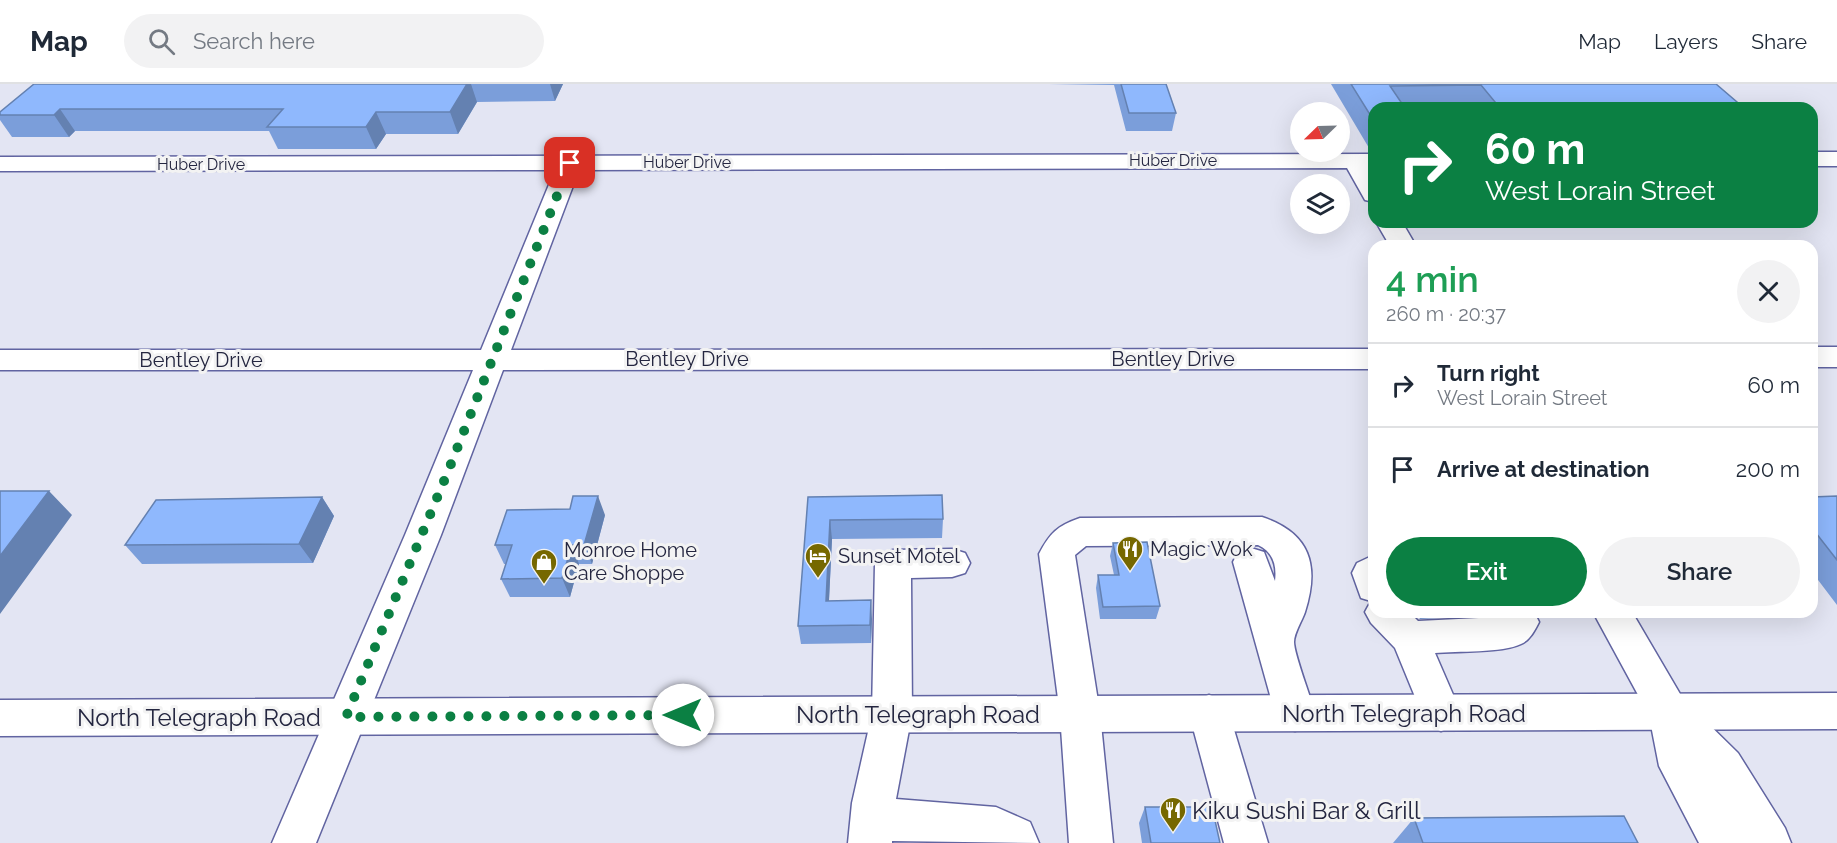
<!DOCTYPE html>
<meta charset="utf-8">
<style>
:root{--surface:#fff;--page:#f2f2f3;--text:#1f2937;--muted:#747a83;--line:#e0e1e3;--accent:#0b8043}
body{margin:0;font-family:Raleway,sans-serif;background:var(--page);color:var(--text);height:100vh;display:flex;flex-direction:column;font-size:22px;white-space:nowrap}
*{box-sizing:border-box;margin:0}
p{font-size:20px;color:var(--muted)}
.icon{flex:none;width:33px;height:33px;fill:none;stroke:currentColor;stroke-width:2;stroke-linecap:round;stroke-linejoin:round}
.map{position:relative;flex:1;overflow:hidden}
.details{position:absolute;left:1368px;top:156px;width:450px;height:378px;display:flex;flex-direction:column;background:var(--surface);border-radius:18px;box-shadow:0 6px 24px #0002}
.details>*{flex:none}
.banner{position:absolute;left:1368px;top:18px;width:450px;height:126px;border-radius:18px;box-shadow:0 6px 24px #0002;background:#0b8043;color:#fff;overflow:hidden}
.needle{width:39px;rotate:247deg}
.buttons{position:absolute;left:1290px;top:18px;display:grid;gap:12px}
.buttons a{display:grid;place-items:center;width:60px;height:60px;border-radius:50%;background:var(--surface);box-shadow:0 6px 24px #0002;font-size:30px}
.pin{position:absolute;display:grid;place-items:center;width:51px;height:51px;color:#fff;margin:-26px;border-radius:12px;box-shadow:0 3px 9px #0006}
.me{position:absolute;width:66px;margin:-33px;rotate:270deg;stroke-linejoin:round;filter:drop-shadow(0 0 4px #0008)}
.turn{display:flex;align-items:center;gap:21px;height:126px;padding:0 18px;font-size:27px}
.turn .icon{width:78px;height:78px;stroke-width:2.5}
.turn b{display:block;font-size:42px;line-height:51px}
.round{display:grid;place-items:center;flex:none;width:63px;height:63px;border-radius:32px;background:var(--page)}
.summary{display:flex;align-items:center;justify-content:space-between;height:102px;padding:0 18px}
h1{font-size:36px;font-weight:600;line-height:45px;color:#1e9e55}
.action{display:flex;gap:12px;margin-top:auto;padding:12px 18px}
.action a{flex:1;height:69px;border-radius:36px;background:var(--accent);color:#fff;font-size:24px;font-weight:600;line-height:69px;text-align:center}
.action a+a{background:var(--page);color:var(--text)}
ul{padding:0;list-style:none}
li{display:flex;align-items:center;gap:18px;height:84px;padding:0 18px;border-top:2px solid var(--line)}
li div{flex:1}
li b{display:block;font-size:22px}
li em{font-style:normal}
header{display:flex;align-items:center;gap:36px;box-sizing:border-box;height:84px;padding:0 30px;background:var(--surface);border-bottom:2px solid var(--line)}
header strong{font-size:28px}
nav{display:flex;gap:33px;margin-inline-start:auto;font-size:21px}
.search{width:420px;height:54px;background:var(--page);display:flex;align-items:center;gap:15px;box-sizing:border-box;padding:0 21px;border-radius:33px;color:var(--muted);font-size:22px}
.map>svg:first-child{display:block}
</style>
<header>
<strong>Map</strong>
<div class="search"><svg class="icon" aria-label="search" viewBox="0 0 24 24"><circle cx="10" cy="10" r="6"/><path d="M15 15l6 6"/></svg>Search here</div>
<nav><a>Map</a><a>Layers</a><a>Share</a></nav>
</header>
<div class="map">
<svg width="1837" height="759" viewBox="0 0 1837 759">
<rect width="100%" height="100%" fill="#e3e5f3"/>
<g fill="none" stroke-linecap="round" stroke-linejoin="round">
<!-- minor casing -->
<g stroke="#6164a1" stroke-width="3">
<path id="minor" d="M1812,68h25v14h-25z
M1374,70v14h-3l3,5v29l-9,-2 -18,-32 -768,2 -68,180 863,-1v20l-871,1 -62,165 -125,308h-44l133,-308 68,-165h-473v-20h481l74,-180 -555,1v-14z
M1376,138h26l14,24h-26z
M1812,263h25v20h-25z
M1262,433c48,16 58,48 43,95 -3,9 -11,21 -11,30 0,12 17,56 21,71l-6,13 -14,5 -14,-5 -6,-13 -42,-151 5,-10 13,-4 13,4 11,29c2,-16 -2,-29 -17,-36l-172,1 -11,9 25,159 13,129h-44l-9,-129 -21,-160c11,-21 18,-28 41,-36z
M952,465l13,4 5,10 -5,10 -13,4 -41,1 1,136 -16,85 100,8 34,15 9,21 -147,-2v2h-44l4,-40 20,-89 3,-150 5,-10 13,-4z
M1374,471v57h35l9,9 81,-4 -3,-5h38l5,10c-4,8 -9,18 -18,22 -18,9 -64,7 -86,9l26,60 -6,13 -14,5 -14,-5 -32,-78 -24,-25 -6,-11 6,-11 -10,-3 -9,-25 5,-10z
M1593,528h39l51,87 55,54 47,75 6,15h-92l-40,-77 -10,-51z
M1209,611l14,5 6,13 39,130h-44l-35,-130 6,-13z"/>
</g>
<!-- major casing -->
<g stroke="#6164a1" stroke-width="3">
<path id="major" d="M1837,609v36l-1837,7v-36z"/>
</g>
<!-- minor -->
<use href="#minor" fill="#fff" fill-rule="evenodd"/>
<!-- major -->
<use href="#major" fill="#fff" fill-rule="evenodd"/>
</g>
<!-- wall -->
<path fill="#7b9eda" d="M34,0h529l-8,17 -78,1 -19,32h-72l-10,15h-98l-9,-18h-194l-6,6h-57l-12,-17v-8z
M1049,0h117l10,29 -4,18h-46l-12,-46z
M1331,0h385l28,24h-370v40h-5z
M1837,412v109l-25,-33v-75z
M322,413l12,19 -21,47 -171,1 -17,-19z
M808,413l135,22 -1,19 -110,1 -3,62 43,18 -1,24 -70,1 -3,-18z
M605,431l-13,49h-13l-9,33h-60l-9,-18 5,-15h-2l-9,-19z
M1113,459l47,63 -4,13h-56l-4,-31 2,-13h16l-4,-19z
M1416,528h28l-5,6 -19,1z
M1145,723l75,36h-78l-3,-20z
M1414,734l224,25h-245z"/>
<!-- shaded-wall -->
<path fill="#6481b1" d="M467,0h4l6,18 -19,32 -8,-22z
M550,0h13l-8,17z
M60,25l15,22 -6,6 -15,-22z
M376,28l10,22 -10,15 -10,-22z
M49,407l23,24 -72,99v-58z
M598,412l7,19 -13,49 -8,-19z
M322,413l12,19 -21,47 -14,-19z
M830,436l2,19 -4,80 -2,-18z
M572,461l7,19 -9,33 -8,-19z
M871,516l1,19 -1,24 -1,-18z"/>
<!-- building -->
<path fill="#8fb8fd" stroke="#6481b1" stroke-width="1.5" d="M34,0h433l-17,28h-74l-10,15h-99l16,-18h-223l-6,6h-54v-3z
M1121,0h45l10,29h-47z
M1351,0h365l28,24h-244l-19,-23 -91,1 15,22h-31v13z
M0,407h49l-49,65z
M942,411l1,24 -113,1 -4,81 45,-1 -1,25 -72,1 10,-129z
M573,412h25l-14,49h-12l-10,33 -61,1 11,-34h-17l12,-35 63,-1z
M1837,412v64l-25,-32v-31z
M322,413l-23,47 -174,1 31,-45z
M1147,458l13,64 -57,1 -5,-32h21l-6,-32z
M1145,723h67l8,36h-69z
M1624,732l14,27h-215l-9,-25z"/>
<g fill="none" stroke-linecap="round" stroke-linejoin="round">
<!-- route -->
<path stroke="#0b8043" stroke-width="10" stroke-dasharray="0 18" d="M570,79l-121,306 -103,248 337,-2"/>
</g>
<!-- icons -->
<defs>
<g id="restaurant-pin" transform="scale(1.35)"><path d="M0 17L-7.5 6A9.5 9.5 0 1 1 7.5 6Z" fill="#766800" stroke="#f3f3f3"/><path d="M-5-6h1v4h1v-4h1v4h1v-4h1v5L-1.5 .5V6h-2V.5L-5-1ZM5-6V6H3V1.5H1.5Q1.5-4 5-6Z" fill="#fff"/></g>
<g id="hotel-pin" transform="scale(1.35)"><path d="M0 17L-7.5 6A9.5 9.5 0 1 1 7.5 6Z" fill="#766800" stroke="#f3f3f3"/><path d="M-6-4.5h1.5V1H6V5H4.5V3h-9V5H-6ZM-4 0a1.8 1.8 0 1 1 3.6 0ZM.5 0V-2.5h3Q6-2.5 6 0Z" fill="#fff"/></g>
<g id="shop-pin" transform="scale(1.35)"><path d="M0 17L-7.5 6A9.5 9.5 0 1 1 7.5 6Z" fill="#766800" stroke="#f3f3f3"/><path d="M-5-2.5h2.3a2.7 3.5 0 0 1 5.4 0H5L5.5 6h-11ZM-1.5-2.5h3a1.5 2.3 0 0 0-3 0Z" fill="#fff"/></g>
</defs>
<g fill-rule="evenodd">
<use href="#restaurant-pin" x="1130" y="465"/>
<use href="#hotel-pin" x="818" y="472"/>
<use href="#shop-pin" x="544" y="478"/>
<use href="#restaurant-pin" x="1173" y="726"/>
</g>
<g text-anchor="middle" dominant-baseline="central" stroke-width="6" stroke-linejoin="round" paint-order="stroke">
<!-- far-street labels -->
<g font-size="16" fill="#242640" stroke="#f3f3f3">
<text x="1173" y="76">Huber Drive</text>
<text x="687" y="78">Huber Drive</text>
<text x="201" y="80">Huber Drive</text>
</g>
<!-- street labels -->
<g font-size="20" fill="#242640" stroke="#f3f3f3">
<text x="687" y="275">Bentley Drive</text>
<text x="1173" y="275">Bentley Drive</text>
<text x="201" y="276">Bentley Drive</text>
</g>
<!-- poi labels -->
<g font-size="20" fill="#242640" stroke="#f3f3f3" text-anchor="start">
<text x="1150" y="465">Magic Wok</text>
<text x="564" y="466">Monroe Home<tspan x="564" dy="23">Care Shoppe</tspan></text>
<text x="838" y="472">Sunset Motel</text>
</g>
<!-- near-street labels -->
<g font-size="24" fill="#242640" stroke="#f3f3f3">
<text x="1404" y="629">North Telegraph Road</text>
<text x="918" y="630">North Telegraph Road</text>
<text x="199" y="633">North Telegraph Road</text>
</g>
<!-- near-poi labels -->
<g font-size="24" fill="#242640" stroke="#f3f3f3" text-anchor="start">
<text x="1192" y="726">Kiku Sushi Bar &amp; Grill</text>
</g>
</g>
</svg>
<div class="buttons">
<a><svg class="needle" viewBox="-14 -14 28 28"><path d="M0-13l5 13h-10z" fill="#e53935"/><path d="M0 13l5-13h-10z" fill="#747a83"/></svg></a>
<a><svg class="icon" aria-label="layers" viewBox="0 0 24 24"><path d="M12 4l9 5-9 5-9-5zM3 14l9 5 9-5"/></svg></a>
</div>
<div class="pin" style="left:570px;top:79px;background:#d93025"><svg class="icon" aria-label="arrive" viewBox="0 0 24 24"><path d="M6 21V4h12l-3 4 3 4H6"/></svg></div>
<svg class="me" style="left:683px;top:631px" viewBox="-20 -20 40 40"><circle r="19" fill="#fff"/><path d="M0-13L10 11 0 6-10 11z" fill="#0b8043"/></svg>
<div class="banner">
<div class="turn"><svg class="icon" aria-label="right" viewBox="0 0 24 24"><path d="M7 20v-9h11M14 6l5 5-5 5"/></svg><div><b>60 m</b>West Lorain Street</div></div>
</div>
<section class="details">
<div class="summary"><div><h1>4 min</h1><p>260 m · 20:37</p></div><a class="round"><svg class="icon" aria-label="close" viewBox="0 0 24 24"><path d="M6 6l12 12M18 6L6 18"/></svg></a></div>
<ul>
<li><svg class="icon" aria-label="right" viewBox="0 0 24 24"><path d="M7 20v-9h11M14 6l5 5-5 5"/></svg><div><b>Turn right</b><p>West Lorain Street</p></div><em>60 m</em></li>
<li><svg class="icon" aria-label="arrive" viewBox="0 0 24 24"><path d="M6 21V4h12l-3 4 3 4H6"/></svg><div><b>Arrive at destination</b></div><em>200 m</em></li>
</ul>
<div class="action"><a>Exit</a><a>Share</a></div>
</section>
</div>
